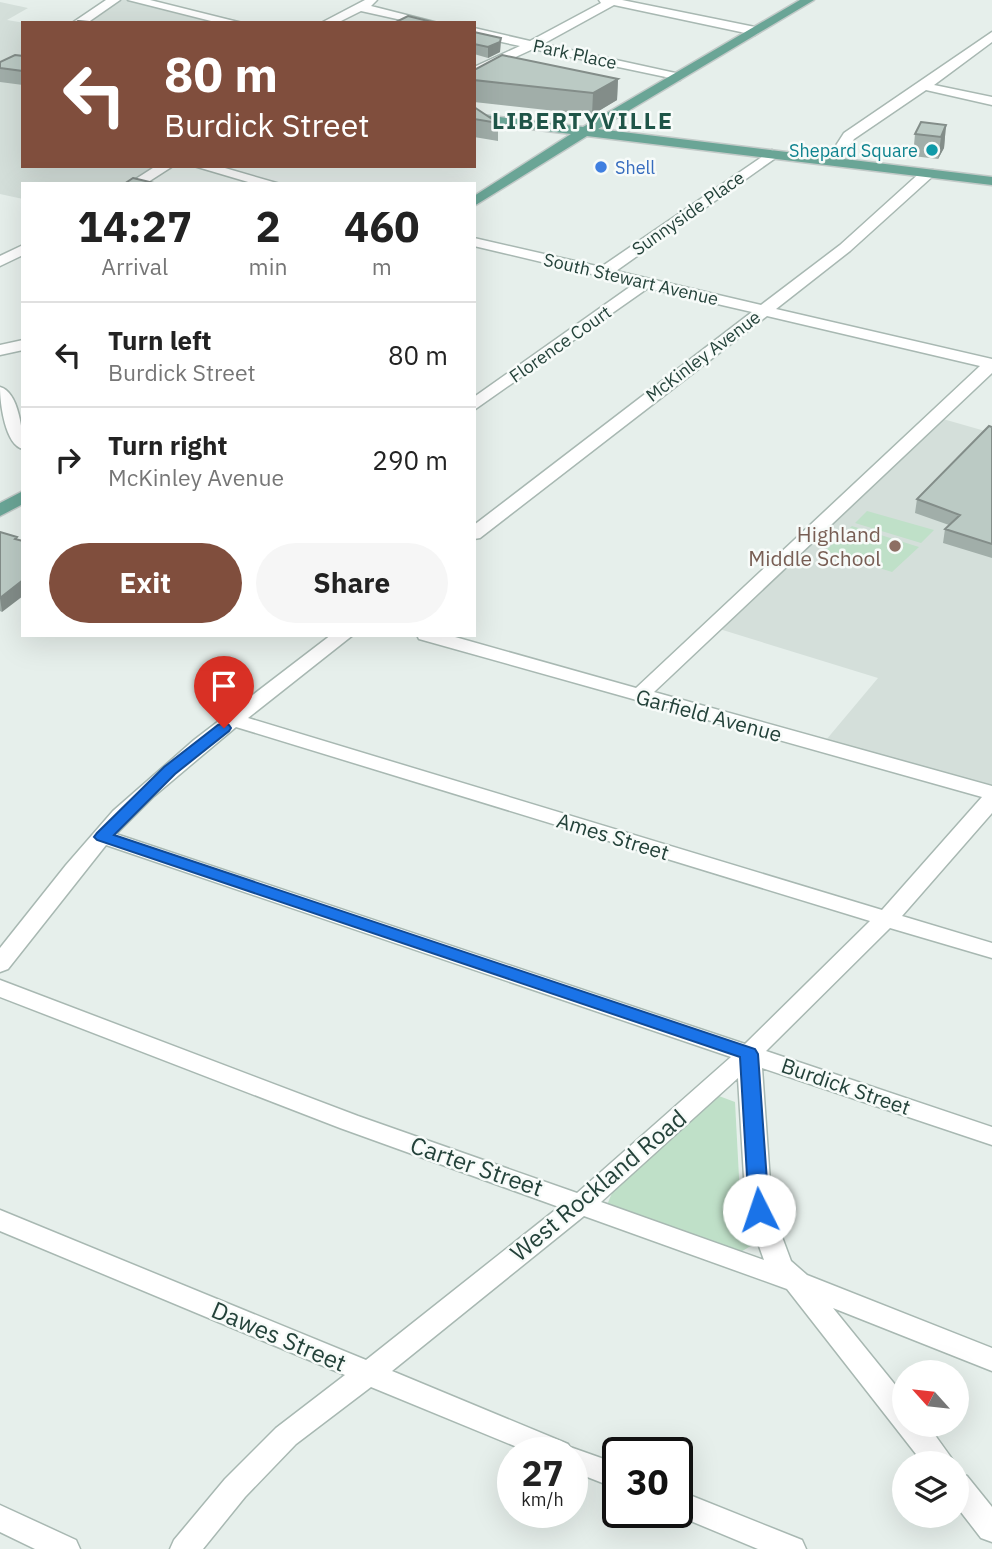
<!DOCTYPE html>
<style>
:root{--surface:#fff;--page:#f6f6f6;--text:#222;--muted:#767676;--line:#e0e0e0;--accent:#804e3d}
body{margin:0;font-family:"IBM Plex Sans",sans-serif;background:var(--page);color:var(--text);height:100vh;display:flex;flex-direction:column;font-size:26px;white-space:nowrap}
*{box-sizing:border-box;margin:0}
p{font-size:23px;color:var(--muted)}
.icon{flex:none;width:38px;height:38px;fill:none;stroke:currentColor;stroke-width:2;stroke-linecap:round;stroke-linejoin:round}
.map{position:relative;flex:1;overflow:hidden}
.panel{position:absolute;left:21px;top:182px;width:455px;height:455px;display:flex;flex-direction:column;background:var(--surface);border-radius:0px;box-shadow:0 7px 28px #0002}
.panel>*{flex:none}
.hud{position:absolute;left:21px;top:21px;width:455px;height:147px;border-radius:0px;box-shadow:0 7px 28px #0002;background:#804e3d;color:#fff;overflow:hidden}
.needle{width:46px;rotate:297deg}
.fabs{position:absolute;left:892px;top:1360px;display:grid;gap:14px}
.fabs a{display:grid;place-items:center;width:77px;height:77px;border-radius:50%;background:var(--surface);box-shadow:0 7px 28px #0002;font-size:35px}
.speed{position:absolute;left:497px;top:1437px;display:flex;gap:14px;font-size:35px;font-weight:700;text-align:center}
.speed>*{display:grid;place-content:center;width:91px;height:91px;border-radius:50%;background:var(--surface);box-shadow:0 7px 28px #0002;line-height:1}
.speed small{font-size:18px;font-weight:400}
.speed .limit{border:4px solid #111;border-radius:10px;background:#fff;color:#111}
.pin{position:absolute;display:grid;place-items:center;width:60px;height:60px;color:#fff;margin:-72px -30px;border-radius:50% 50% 50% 0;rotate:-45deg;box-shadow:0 0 7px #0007}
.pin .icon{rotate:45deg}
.me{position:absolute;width:77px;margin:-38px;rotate:356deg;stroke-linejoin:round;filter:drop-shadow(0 0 5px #0008)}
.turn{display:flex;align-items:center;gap:24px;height:147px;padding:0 28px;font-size:32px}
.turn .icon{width:91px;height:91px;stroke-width:2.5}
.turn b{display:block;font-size:49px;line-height:60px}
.eta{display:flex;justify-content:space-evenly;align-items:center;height:119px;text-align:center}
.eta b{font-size:42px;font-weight:700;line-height:49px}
.button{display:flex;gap:14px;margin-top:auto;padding:14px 28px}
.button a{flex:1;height:80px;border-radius:42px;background:var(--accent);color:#fff;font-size:28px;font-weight:700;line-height:80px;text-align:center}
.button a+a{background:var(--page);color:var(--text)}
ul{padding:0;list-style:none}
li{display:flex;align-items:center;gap:21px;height:105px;padding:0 28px;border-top:2px solid var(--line)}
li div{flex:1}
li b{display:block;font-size:26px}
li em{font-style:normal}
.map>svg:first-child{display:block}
</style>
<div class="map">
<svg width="992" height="1549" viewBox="0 0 992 1549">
<rect width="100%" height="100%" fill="#e6efeb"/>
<!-- built -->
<path fill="#d4dfda" d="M107,0h39l104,23h-178z
M0,2l28,6 -21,12 18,3h-2v143h132l-30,18h-102v15l-23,-5z
M936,417l56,16v360l-171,-47 57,-68 -165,-51z"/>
<!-- green -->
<path fill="#bfe0c8" d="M867,511l67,19 -13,13 -66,-20z
M852,526l67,21 -27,25 -67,-21z
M719,1096l16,6 5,94 14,48 -15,9 -132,-48 5,-12z"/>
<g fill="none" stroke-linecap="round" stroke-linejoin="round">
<!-- minor casing -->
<g stroke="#a8b8b2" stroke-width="3">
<path id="minor" d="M106,0h14l-33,23h-15z
M128,0h22l92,23h-23z
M365,0h12l-6,6 67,17h-23l-54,-12 -24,12h-16z
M599,0h23l133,27 6,4 -6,4 -141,-30 -71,39 137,30v6l-147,-31 -59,27v-9l46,-21 -46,-10v-8l56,13 71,-38z
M992,32v10l-58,43 58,12v8l-66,-15 -72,49 -16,25h-10l-2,-3 18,-28z
M772,150l7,4 -2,3 -161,114 145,34 79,-60 83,-75h10v6l-83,75 -74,58 216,50v14l-338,319 338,94v27l-90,103 90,27v15l-102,-30 -124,123 226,76v18l-230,-77 10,142 19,51 16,14 185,73v23l-159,-63 72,89v27h22l28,39h-32l-136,-174 -203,-73 -192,155 176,73 2,3 48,17v25l-46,-18v-19h-43l-158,-65 -75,57 -51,53 -42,52h-33l4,-9 51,-61 51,-51 69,-53 -345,-144v-21l366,150 193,-153 -219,-79 -340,-131v-17l358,136 219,77 154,-136 -625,-212 -98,124 -8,3v-24l66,-83 47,-54 81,-71 137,-105h22l-105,83 634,192 100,-113 -563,-158 -2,-4h31l188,53 344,-322 -213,-50 -287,222 -6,1v-14l278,-213 -104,-24 -174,122v-13l160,-113 -160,-38v-8l127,29zM236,727l634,194 -125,123 -629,-210 38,-38zM738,1078l8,132 18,50 -163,-58z
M156,166h17l-28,18h-17z
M194,166h24l62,18h-25z
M23,245v10l-23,11v-10z
M23,340v10l-23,5v-10z
M0,387c19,5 23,46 23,62 -18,-4 -23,-46 -23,-62z
M957,1473l10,3 25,31v35l-11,-4 -24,-31z
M677,1490l125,50 4,9h-48l-89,-37h8z
M0,1505l76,35 4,9h-45l-35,-17z"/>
</g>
<!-- major casing -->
<g stroke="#c2cac8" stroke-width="3">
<path id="major" d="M800,0h14l-216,129 394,48v8l-405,-49 -113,70v-10l97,-62 -97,-12v-8l109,13z
M23,491v13l-23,12v-13z"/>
</g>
<!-- minor -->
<use href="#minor" fill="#fff" fill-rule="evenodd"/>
<!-- major -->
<use href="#major" fill="#6aa596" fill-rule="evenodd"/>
</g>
<!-- wall -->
<path fill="#a1aea9" d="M474,32l27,6 -1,14 -12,6 -14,-4z
M23,56v29l-23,-3v-20z
M474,70l144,9 -1,21 -25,15 -118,-13z
M474,107l24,16v18l-24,-4z
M946,125l-2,23 -6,11 -25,-3 2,-22z
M992,427v131l-49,-15 2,-14 4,-4 -34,-12 2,-14z
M0,532l2,80 -2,-1z"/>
<!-- shaded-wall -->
<path fill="#838d89" d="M501,38l-1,14 -12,6v-11z
M618,79l-1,21 -25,15 1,-22z
M946,125l-2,23 -6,11 3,-22z
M23,580v16l-21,16 -2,-14z"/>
<!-- building -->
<path fill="#bbcac4" stroke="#838d89" stroke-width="2" d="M408,16l28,7h-42z
M78,21l23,2h-26z
M474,32l27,6 -1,4 -12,5 -14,-3z
M15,55l8,1v15l-23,-3v-6z
M502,55l116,24 -25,14 -119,-13v-10z
M474,107l24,16 -24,-4z
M921,122l25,3 -5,12 -26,-3z
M133,178l25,6h-34z
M989,426l3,1v117l-47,-15 15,-14 -43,-16z
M0,532l17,5 -2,2 8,2v39l-23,18z"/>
<!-- route -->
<path fill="#1a73e8" stroke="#114b97" stroke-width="2" d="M224,723l5,2 2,3 -2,3 -54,43 -61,61 641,214 3,5 11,156 -3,5 -7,3 -7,-3 -3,-5 -9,-153 -643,-217 -3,-3 3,-4 67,-66 54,-42z"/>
<!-- markers -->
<circle fill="#0f9aa8" stroke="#f7fbf9" stroke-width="2.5" cx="932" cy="150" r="7"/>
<circle fill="#3f7fe0" stroke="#f7fbf9" stroke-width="2.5" cx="601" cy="167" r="7"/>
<circle fill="#8d6e63" stroke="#f7fbf9" stroke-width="2.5" cx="895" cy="546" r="7"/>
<g text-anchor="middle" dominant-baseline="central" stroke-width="5" stroke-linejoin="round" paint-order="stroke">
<!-- far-street labels -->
<g font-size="18" fill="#24423a" stroke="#f7fbf9">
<text transform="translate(575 54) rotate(12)">Park Place</text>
<text transform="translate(688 213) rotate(-35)">Sunnyside Place</text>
<text transform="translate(631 279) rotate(13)">South Stewart Avenue</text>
<text transform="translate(560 344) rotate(-35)">Florence Court</text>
<text transform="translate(703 356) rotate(-37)">McKinley Avenue</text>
</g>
<!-- far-culture labels -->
<g font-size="18" fill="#0d838f" stroke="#f7fbf9" text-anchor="end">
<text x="918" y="150">Shepard Square</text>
</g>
<!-- far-shop labels -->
<g font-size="18" fill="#366cbe" stroke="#f7fbf9" text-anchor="start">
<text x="615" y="167">Shell</text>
</g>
<!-- education labels -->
<g font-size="21" fill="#785e54" stroke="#f7fbf9" text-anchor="end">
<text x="881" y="534">Highland<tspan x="881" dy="24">Middle School</tspan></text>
</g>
<!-- street labels -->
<g font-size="21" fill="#24423a" stroke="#f7fbf9">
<text transform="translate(709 715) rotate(15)">Garfield Avenue</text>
<text transform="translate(613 836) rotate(17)">Ames Street</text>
<text transform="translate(846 1086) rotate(19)">Burdick Street</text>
</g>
<!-- far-district labels -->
<g font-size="23" font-weight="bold" letter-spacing="2" fill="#1f5548" stroke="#f7fbf9">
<text x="583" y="120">LIBERTYVILLE</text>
</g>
<!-- near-street labels -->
<g font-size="24" fill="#24423a" stroke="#f7fbf9">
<text transform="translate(477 1166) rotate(19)">Carter Street</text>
<text transform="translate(598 1185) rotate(-40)">West Rockland Road</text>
<text transform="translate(279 1336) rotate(23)">Dawes Street</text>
</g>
</g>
</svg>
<div class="fabs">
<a><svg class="needle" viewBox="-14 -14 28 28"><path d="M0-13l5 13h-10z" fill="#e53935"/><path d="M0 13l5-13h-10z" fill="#767676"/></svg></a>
<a><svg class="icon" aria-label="layers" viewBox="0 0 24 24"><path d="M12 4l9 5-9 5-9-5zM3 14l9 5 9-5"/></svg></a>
</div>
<div class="speed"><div>27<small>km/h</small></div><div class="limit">30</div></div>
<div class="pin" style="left:224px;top:728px;background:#d93025"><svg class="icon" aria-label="arrive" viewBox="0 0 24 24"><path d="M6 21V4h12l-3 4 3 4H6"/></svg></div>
<svg class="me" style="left:759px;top:1210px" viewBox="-20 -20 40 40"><circle r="19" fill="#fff"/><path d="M0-13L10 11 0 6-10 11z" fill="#1a73e8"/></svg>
<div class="hud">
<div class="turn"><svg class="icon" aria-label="left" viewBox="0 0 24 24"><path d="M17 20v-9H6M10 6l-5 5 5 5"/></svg><div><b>80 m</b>Burdick Street</div></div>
</div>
<section class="panel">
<div class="eta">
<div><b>14:27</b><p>Arrival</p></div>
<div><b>2</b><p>min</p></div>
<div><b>460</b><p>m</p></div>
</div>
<ul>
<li><svg class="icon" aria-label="left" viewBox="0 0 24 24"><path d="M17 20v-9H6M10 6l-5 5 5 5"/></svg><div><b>Turn left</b><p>Burdick Street</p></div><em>80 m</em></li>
<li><svg class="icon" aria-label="right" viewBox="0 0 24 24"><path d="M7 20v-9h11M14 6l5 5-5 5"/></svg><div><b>Turn right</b><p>McKinley Avenue</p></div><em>290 m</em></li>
</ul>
<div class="button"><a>Exit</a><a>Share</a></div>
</section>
</div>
